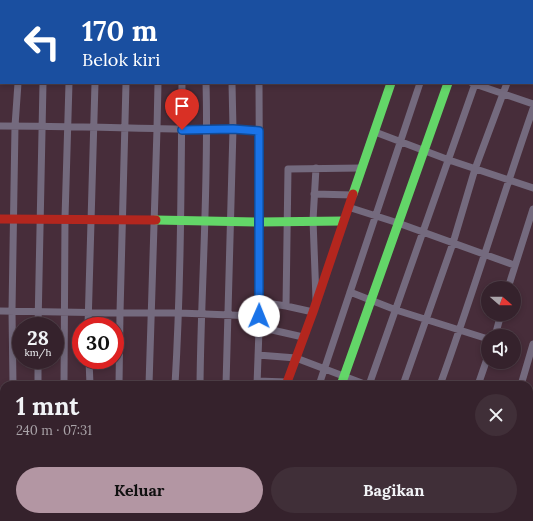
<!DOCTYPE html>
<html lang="id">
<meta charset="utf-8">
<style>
:root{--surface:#35222c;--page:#402f38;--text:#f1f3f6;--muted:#aaa4a9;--line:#4f3f48;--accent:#b396a3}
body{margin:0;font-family:Lora,serif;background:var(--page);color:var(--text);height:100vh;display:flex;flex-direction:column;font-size:15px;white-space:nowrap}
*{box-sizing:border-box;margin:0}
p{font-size:13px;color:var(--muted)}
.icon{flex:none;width:22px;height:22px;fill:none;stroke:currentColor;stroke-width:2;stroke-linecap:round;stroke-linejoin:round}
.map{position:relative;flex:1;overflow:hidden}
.side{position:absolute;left:0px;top:381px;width:533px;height:140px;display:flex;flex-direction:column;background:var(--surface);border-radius:12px 12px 0 0;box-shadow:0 2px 6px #0003,0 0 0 1px var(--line)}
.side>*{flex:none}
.guide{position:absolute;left:0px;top:0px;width:533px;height:84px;box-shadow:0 2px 6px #0003,0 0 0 1px var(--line);background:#1a4fa0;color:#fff;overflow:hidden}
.needle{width:26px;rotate:110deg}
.fabs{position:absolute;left:481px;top:281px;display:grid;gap:8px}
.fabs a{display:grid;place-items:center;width:40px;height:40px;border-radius:50%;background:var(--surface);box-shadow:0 2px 6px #0003,0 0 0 1px var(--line);font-size:20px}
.speed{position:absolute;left:12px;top:317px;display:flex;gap:8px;font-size:20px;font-weight:700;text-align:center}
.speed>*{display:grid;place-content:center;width:52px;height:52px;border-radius:50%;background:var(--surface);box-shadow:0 2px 6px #0003,0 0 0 1px var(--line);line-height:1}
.speed small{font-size:10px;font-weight:400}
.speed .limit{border:6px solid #d22;background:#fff;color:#111}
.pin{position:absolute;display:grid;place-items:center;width:34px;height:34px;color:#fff;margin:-41px -17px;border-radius:50% 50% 50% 0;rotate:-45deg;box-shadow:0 0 4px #0007}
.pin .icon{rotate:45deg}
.me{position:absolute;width:44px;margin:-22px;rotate:1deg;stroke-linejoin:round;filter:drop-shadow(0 0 3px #0008)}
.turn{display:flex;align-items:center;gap:14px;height:84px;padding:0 16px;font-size:18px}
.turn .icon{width:52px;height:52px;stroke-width:2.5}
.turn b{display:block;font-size:28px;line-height:34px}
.round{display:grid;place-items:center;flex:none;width:42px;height:42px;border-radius:21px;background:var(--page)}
.head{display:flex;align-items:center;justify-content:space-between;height:68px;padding:0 16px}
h1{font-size:24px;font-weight:700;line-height:30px}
.action{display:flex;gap:8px;margin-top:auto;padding:8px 16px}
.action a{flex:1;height:46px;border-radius:24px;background:var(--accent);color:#111;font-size:16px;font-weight:700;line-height:46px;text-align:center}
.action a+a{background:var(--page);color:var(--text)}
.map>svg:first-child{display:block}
</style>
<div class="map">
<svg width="533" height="521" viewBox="0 0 533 521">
<rect width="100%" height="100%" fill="#472d3a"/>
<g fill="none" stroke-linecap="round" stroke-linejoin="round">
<!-- street -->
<path stroke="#746a7e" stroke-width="7" d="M0,35h1
M472,83l61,21
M0,126c60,0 120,2 180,3 26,1 52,0 79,2
M375,132l74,28 84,28
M316,168l-3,52 3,79
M314,194l39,1
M348,207l50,16 116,42
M508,288l25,-79
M350,292l46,18 92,29
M260,302l26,4 27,6
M286,306l2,-137 73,-1
M0,311l120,2h59l80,3
M38,326l5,-243
M88,326l7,-243
M259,327l44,10
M495,336l6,-22
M258,355l38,3 71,27
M38,360v25
M89,360l1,25
M257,381l30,1
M13,385l-1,-74 3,-185 3,-43
M64,385l1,-167 4,-135
M119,385l1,-72 6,-230
M149,385l8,-256 1,-46
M175,385c6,-101 6,-201 7,-302
M200,385c1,-101 9,-201 6,-302
M226,385l7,-256 -1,-46
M257,385l3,-83 -1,-219
M319,385l101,-302
M369,385l106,-301
M403,385l50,-142 22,-74 32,-86
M440,385c33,-91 61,-184 93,-276
M478,385l10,-29
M521,385l12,-41
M0,396h4
M529,410l4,2
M529,451l4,-11
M529,473l4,2
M529,502l4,1
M0,503h4
M224,517l12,4
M486,517l11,4
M9,521v-4
M34,521v-4
M59,521v-4
M85,521v-4
M114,521l1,-4
M136,521l2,-4
M165,521l1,-4
M193,521l1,-4
M246,521l2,-4
M273,521l1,-4
M306,521l1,-4
M354,521l2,-4
M390,521l1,-4
M429,521l1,-4
M505,521l2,-4"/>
<!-- fast -->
<path stroke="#63d668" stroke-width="9" d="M0,21h1
M532,24h1
M353,194l38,-111
M156,220l103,2 84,-1
M341,385l107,-302"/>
<!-- jam -->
<path stroke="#b3261e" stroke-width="9" d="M0,219l156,1
M286,385l27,-73 40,-118"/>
</g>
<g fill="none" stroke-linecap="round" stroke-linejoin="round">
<!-- route casing -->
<g stroke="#114b97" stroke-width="10">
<path id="route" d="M182,130l51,-1 26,2v185"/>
</g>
<!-- route -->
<use href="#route" stroke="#1a73e8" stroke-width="7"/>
</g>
</svg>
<div class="fabs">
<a><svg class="needle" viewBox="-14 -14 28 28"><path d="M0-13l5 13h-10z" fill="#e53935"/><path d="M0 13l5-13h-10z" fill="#aaa4a9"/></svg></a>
<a><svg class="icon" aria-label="sound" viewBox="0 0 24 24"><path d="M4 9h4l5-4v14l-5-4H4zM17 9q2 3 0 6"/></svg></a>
</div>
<div class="speed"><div>28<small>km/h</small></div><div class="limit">30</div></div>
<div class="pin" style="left:182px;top:130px;background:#d93025"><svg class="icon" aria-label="arrive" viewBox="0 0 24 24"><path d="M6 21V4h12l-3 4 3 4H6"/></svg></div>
<svg class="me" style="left:259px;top:316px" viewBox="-20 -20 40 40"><circle r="19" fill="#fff"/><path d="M0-13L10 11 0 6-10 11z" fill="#1a73e8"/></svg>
<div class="guide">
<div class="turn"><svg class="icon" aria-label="left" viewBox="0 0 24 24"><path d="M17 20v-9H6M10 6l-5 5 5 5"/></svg><div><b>170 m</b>Belok kiri</div></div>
</div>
<section class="side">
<div class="head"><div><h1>1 mnt</h1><p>240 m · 07:31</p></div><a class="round"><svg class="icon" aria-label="close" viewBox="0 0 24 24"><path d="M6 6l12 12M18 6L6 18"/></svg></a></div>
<div class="action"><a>Keluar</a><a>Bagikan</a></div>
</section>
</div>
